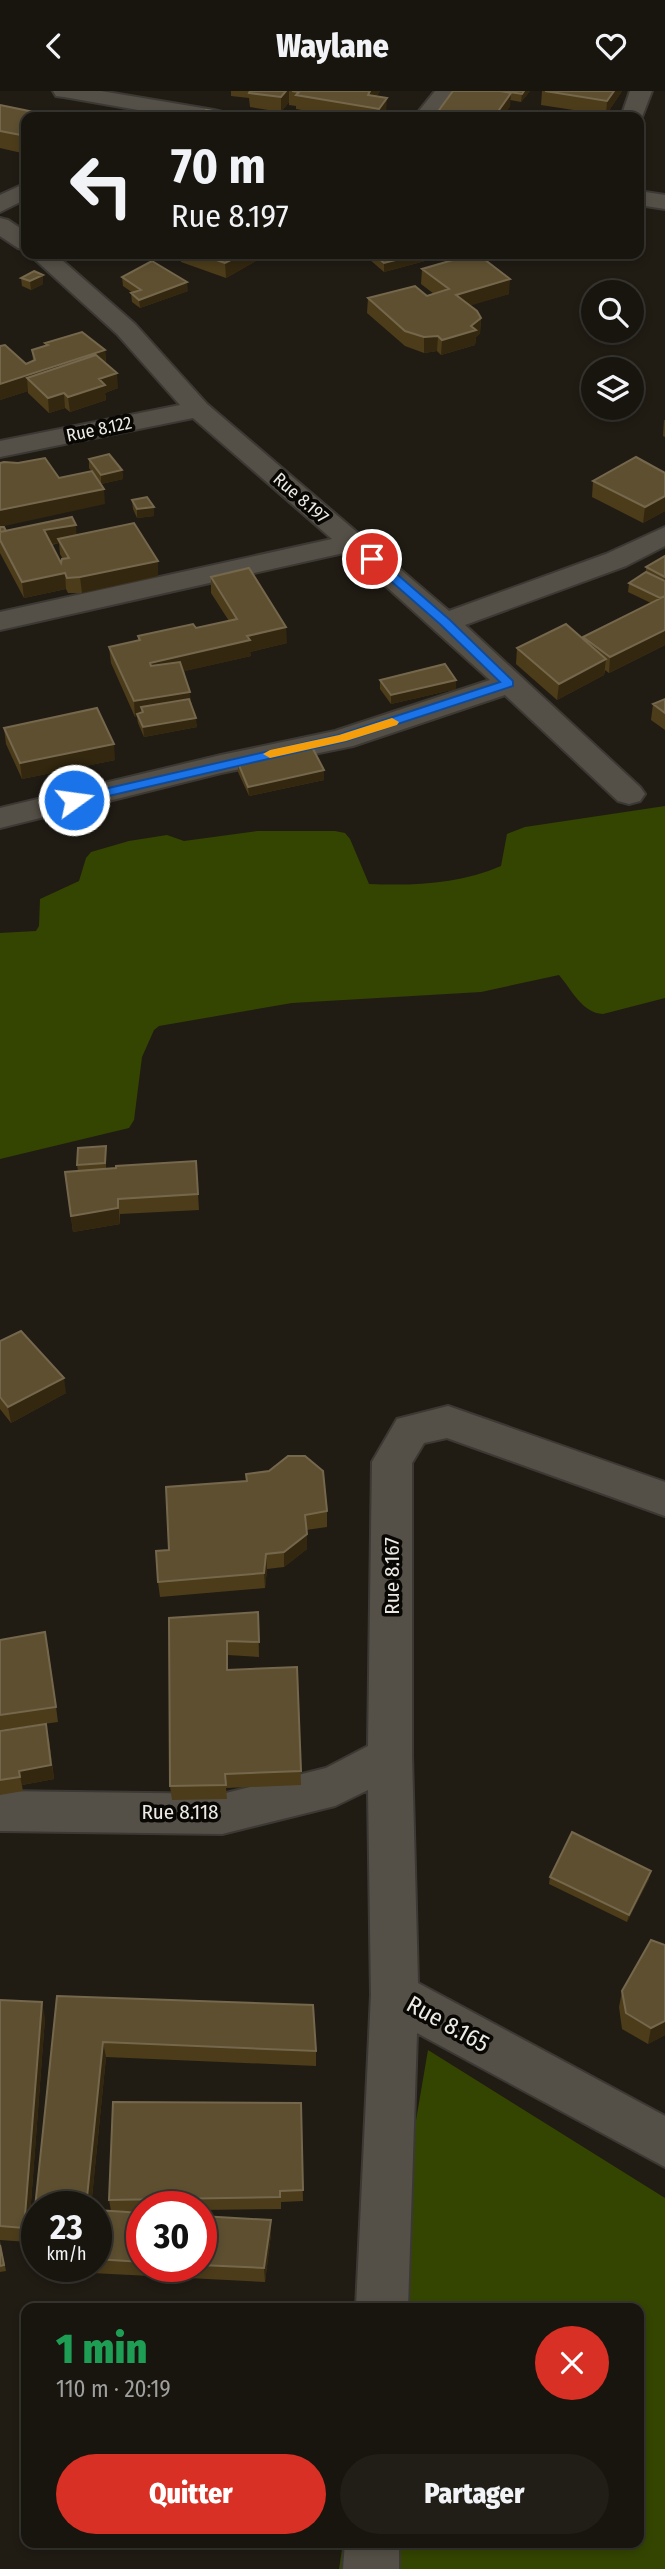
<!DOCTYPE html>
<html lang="fr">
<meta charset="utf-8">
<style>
:root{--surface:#18150f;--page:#211e18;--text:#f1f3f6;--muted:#9f9f9e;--line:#36342f;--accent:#d93025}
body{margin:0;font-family:"Fira Sans Condensed",sans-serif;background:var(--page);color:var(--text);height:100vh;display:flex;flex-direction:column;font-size:26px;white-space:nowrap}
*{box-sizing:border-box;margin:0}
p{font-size:23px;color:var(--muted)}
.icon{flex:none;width:38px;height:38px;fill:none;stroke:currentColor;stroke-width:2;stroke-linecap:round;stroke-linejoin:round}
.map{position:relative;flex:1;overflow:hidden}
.side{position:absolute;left:21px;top:2212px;width:623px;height:245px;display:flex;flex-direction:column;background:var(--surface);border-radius:14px;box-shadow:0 4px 10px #0003,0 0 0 2px var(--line)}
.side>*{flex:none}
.guide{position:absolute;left:21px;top:21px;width:623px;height:147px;border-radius:14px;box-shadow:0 4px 10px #0003,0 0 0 2px var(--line);background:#18150f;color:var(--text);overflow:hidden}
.buttons{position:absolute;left:581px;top:189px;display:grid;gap:14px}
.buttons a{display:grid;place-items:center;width:63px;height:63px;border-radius:50%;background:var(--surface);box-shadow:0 4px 10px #0003,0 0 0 2px var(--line);font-size:35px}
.speed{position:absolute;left:21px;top:2100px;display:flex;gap:14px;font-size:35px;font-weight:700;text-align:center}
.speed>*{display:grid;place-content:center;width:91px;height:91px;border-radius:50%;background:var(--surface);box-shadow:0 4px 10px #0003,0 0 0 2px var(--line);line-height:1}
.speed small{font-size:18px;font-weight:400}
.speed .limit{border:10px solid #d22;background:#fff;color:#111}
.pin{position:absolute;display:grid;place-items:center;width:60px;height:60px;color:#fff;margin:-30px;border:4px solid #fff;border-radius:50%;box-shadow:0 2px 7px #0007}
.me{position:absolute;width:77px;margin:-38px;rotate:76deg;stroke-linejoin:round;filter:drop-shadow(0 0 5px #0008)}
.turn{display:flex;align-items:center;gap:24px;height:147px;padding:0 35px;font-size:32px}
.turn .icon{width:91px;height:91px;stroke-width:2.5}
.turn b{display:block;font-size:49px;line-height:60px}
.round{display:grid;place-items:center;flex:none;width:74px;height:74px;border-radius:37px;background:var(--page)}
.overview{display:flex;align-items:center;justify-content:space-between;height:119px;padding:0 35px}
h1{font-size:42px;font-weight:800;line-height:52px;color:#1e9e55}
.button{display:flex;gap:14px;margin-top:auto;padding:14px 35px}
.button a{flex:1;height:80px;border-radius:42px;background:var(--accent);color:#fff;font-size:28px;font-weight:800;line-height:80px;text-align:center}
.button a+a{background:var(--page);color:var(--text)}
header{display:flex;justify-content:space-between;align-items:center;height:91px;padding:0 35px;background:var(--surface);font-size:32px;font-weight:800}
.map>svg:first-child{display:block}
</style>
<header><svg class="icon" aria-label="back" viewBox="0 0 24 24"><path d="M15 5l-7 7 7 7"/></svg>Waylane<svg class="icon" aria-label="heart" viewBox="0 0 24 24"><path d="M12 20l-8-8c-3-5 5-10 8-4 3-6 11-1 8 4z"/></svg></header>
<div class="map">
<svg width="665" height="2478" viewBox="0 0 665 2478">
<rect width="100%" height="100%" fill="#201c14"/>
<!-- green -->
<path fill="#344501" d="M665,715v192l-62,16c-21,-1 -31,-24 -44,-39l-78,17 -189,11 -133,23 -5,4 -12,27 -8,63 -5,8 -129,31v-226l36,-2 3,-5 1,-27 39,-18 7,-23 5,-6 38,-11 38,-6 17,6 73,-10h78l10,2 5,6 19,45c44,2 91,0 132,-18l6,-32 18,-7z
M428,1959l237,148v371h-326l4,-26h296v-235h-255z"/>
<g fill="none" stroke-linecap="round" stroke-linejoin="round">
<!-- minor casing -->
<g stroke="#3c3934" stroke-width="4">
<path id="minor" d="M53,0h48l113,19 8,2 3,5h-47l-114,-20 -8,-1z
M435,0h23l-22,26h-22z
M630,0h22l-12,31 -1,-5h-18z
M26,92v16l-26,13v-17z
M639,100l26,4v14l-26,-4z
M0,127l8,2 18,12v18l-8,-2 -18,-12z
M29,163h26l80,70 72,80 242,207 157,-57 59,-27v19l-39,20 -161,59 175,162 5,7 -5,7 -11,3 -11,-3 -113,-106 -152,51 -132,27 -221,55v-20l221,-53 114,-24 155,-51 -142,-128 -348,78v-18l332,-73 -139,-121 -193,39v-16l180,-36 -63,-71z
M448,1315l217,76v34l-218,-78 -23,5 -12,20v293l6,227 247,133v51l-248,-134 -9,275h-52l15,-313 -3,-205 -33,16 -113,28 -222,-3v-40l222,3 104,-26 42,-22 4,-284 25,-43z
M345,2452h54v26h-56z"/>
</g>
<!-- minor -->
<use href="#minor" fill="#555047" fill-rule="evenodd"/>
</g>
<!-- wall -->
<path fill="#4c3c1a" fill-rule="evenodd" d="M231,0h149l-4,6 10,16 -3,4h-41l-46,-8v-3l-7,-1v-3l-8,10 -31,-5 -1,-9 -18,-2z
M453,0h77l-9,11 -11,-2v7z
M542,0h80l-16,24 -65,-10z
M0,14l26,12v37l-26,-6z
M180,163h83v3l-37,21 -45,-16z
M369,163h82l-67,18 -15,-13z
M422,178l87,25 -39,11 11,13 -1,15 -4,4 -1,8 -34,10 -4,-4 -13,2 -19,-7 -38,-33 1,-15 59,-2 7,-2 -13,-10z
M122,186l66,14 -48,17 -8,-6 -1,-9h2l-10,-7z
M21,187l22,6 -12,6 -9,-4z
M45,252l60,7 1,13 12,25 -13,5 1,7 -36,12 -5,-4 -16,5 -21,-20v-2l-28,9v-54l26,18 7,-3 -1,-11 13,-4z
M664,329h1v17l-2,-1z
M89,368l33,11 1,9 -22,5 -12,-16z
M665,382v38l-22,12 -51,-26 1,-16z
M132,409l22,16 -17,2 -4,-9z
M0,436l6,4 71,4 81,26v15l-76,17h-14l-2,-4 -42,9 -24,-45zM59,452l1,11 3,5 -2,4 -9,-18z
M665,465v89l-56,28 -4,-3 -1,5 -47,25 -41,-36 1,-16 66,-9v-2l68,-34 -23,-11 1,-9 17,-11v-5z
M211,486l76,66 -37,9 1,4 -67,15 13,56 -53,10 -6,-14 -1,-6h-2l-24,-54 -2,-16 29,-6v-5l58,-8 33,-7 -18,-28z
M380,589l76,9 -65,15 -11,-15z
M665,608v31l-14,-10 2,-16z
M4,637l111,32 -93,19 -16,-35z
M238,672l86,17 -75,16 -11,-24z
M106,1055v23l90,-8 3,49 -79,4v10l-47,8 -8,-60 13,-1 -1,-6z
M0,1250l66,52 -55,30 -11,-14z
M246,1383l81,37v16l-21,3 1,19 -23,18 -17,2 -2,19 -105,9 -2,-15 11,-32 77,-69z
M258,1521l1,45 -31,-2v15l69,-3 4,118 -75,3 1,11 -55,1 -2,-14 -1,-168z
M0,1549l48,7 10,75 -58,8z
M0,1640l49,8 5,40 -32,6 1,6 -23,4z
M550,1786l99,2 -22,43 -78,-38z
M665,1854v90l-17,9 -26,-15 -3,-22 3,-16z
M57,1905l259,55v15l-210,-9 -15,150h-54v59h59v-56l15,1 -2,-11 192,-85 2,86 -22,1v7l-80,1v-3h-59v4h-25l25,2v53h59v-50l70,4v14l-6,48 -231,-12 -4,-14z
M0,1909l45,18 -17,224 -28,-2z
M0,2150l6,30 -6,1z"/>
<!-- shaded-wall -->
<path fill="#33270f" d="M286,0h3v11l-8,10v-15z
M370,0h10l-11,16 -1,-12z
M524,0h6l-9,11 1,-8z
M614,0h8l-16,24 1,-14z
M511,2l-1,14 -7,10h-9z
M387,7l-1,15 -3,4h-5l1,-8z
M243,163h20v3l-37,21 -1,-15z
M420,163h31l-67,18v-9z
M43,184v9l-12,6 -1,-9z
M510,188l-1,15 -53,16v-15z
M187,191l1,9 -48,17 -1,-8z
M481,227l-1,15 -4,4 -1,8 -34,10 1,-15 29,-14z
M438,245l-1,15 -13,2v-16z
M105,259l1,15 -79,13 1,13 -28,9v-16z
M117,282l1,15 -13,5 1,7 -36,12 -2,-15 31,-18z
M64,302l1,15 -16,5 -1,-15z
M122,379l1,9 -22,5v-9z
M104,398l1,15 -105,23v-17z
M665,405v15l-22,12 2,-16z
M154,416v9l-17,2v-9z
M76,434l1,15 -19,-1 1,4 -13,2 -2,-15z
M158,470v15l-76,17 -2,-16z
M65,482l1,16 -42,9 -2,-16z
M286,536l1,16 -37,9 1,4 -100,23 -1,-16z
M665,539v15l-56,28 1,-16z
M606,568l-2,16 -47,25 2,-16z
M456,589v9l-65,15v-9z
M190,601l1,16 -48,4 -2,-5 1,9 -5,-2v3h-2l-1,-16z
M196,627l1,9 -53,10 -1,-10z
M114,653l1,16 -93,19 -2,-16z
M324,679v10l-75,16 -1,-9z
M118,1108l2,25 -47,8 -2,-16z
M64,1287l2,15 -55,30 -3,-16z
M307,1443v15l-23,18v-15z
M266,1463l1,15 -2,19 -1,-15z
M46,1633l8,55 -32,6 1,6 -4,-20z
M651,1780l-2,8 -22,43 2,-7z
M42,1911l3,16 -17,224 -4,-14z
M665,1930v14l-17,9 3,-16z
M103,1951l3,15 -15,150h-5z
M271,2129v14l-6,48 -1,-14z"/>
<!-- building -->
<path fill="#5d4f30" stroke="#74674c" stroke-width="2" d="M250,0h36l-5,6 -32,-4z
M292,0h78l-2,4 19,3 -8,11 -83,-14 3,-3z
M453,0h48l10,2 -17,24h-60z
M504,0h20l-2,3z
M545,0h69l-7,10z
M0,14l53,11 -2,1h-25v19l-26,-5z
M206,19l26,4 -4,3h-31z
M199,163h44l-18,9z
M373,163h47l-36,9z
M480,165l30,23 -54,16 21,16 4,7 -10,8 5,4 -34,10 -4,-4 -14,1 -19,-6 -37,-33 47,-12 12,10 22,-7 -27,-20 41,-12 4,2z
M152,170l35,21 -48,18 -8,-7 10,-3 -19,-13z
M34,180l9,4 -13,6 -9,-3z
M82,241l23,18 -105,34v-38l5,-1 21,19 9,-4 -3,-10 16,-5 -3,-2z
M96,264l21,18 -18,6 6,6 -37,12 -4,-4 -16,5 -21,-20z
M109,363l13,16 -21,5 -12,-16z
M636,366l29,16v23l-20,11 -52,-26z
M45,367l14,20 33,-7 12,18 -104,21v-47l4,-1 14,1z
M147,406l7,10 -17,2 -5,-9z
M72,426l4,8 -32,5 17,33 1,-4 7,-1 -11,-19 76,-16 24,38 -78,16 -13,1 -2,-5 -43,9 -22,-42v-8z
M0,436h4l2,4 -6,1z
M665,465v21l-19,-10z
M249,477l37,59 -39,9 3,4 -100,23 1,3 29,-4 10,30 -56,9 -25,-54 31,-7 -2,-4 55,-12 3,4 41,-9 -26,-42z
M646,481l19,9v15l-5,2 -31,-15z
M665,505v34l-55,27 -27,-20z
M566,533l40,35 -47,25 -42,-36z
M445,573l11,16 -65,15 -11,-15z
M189,608l7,19 -53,9 -6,-13 6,-2 -2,-5z
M665,608v14l-12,-9z
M97,617l17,36 -94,19 -16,-35z
M312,656l12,23 -76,17 -10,-24z
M106,1055l-1,17 -28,2 1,-17z
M196,1070l2,33 -80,5v9l-47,8 -6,-44 51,-4v-2z
M21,1240l43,47 -56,29 -8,-10v-56z
M288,1365h17l18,15 4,40 -22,4 2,19 -23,18 -18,2 -2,19 -106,9 -2,-31 13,-1 -3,-63 81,-6 -1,-7 23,-3z
M258,1521l1,30 -32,-1v29l70,-3 4,104 -76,3 1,11 -56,1 -1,-168z
M45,1541l11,75 -56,8v-75z
M46,1633l5,41 -32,6 1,6 -20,3v-49z
M572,1741l79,39 -22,44 -79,-38z
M651,1849l14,5v76l-14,7 -25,-15 -4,-22z
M57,1905l256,9 3,46 -213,-9 -17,165h-49v49h-7z
M0,1909l42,2 -18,226 -24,-2z
M113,2011l188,1 2,87 -23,1v6l-171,3z
M96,2119l46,3v49l-46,-3z
M201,2125l70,4 -7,48 -63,-3z
M0,2154l4,20 -4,1z"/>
<!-- route -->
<path fill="#1a73e8" stroke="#114b97" stroke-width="2" d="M368,465h8l74,64 63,61v5l-167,55 -272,63 -5,-1v-6l5,-1 264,-61 162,-53 -59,-57 -73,-64z"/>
<!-- slow -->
<path fill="#f59e0b" d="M392,627l7,4 -2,3 -51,16 -76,17 -7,-4 7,-4 69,-15z"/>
<g text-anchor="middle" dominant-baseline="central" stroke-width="7" stroke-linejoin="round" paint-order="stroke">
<!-- far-street labels -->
<g font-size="18" fill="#edeae5" stroke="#080704">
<text transform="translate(99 338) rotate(-12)">Rue 8.122</text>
<text transform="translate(301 407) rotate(41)">Rue 8.197</text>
</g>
<!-- street labels -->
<g font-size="21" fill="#edeae5" stroke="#080704">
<text transform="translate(392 1485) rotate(-90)">Rue 8.167</text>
<text x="180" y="1721">Rue 8.118</text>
</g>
<!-- near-street labels -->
<g font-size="24" fill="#edeae5" stroke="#080704">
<text transform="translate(448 1933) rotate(29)">Rue 8.165</text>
</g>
</g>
</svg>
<div class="buttons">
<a><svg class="icon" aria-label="search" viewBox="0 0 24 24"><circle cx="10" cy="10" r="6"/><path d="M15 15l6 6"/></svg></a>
<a><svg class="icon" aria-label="layers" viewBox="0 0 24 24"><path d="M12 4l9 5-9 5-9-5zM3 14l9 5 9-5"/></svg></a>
</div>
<div class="speed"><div>23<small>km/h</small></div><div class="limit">30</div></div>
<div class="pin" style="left:372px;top:468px;background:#d93025"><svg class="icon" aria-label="arrive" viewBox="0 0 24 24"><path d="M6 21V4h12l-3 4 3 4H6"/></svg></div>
<svg class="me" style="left:74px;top:709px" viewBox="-20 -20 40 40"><circle r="17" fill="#1a73e8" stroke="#fff" stroke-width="3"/><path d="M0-11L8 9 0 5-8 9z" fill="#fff"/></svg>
<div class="guide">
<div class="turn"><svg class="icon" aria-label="left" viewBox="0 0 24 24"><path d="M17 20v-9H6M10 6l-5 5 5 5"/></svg><div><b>70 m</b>Rue 8.197</div></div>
</div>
<section class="side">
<div class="overview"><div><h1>1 min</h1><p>110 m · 20:19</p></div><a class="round" style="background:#d93025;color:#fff"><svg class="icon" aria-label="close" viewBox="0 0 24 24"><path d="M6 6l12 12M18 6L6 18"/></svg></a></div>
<div class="button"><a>Quitter</a><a>Partager</a></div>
</section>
</div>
